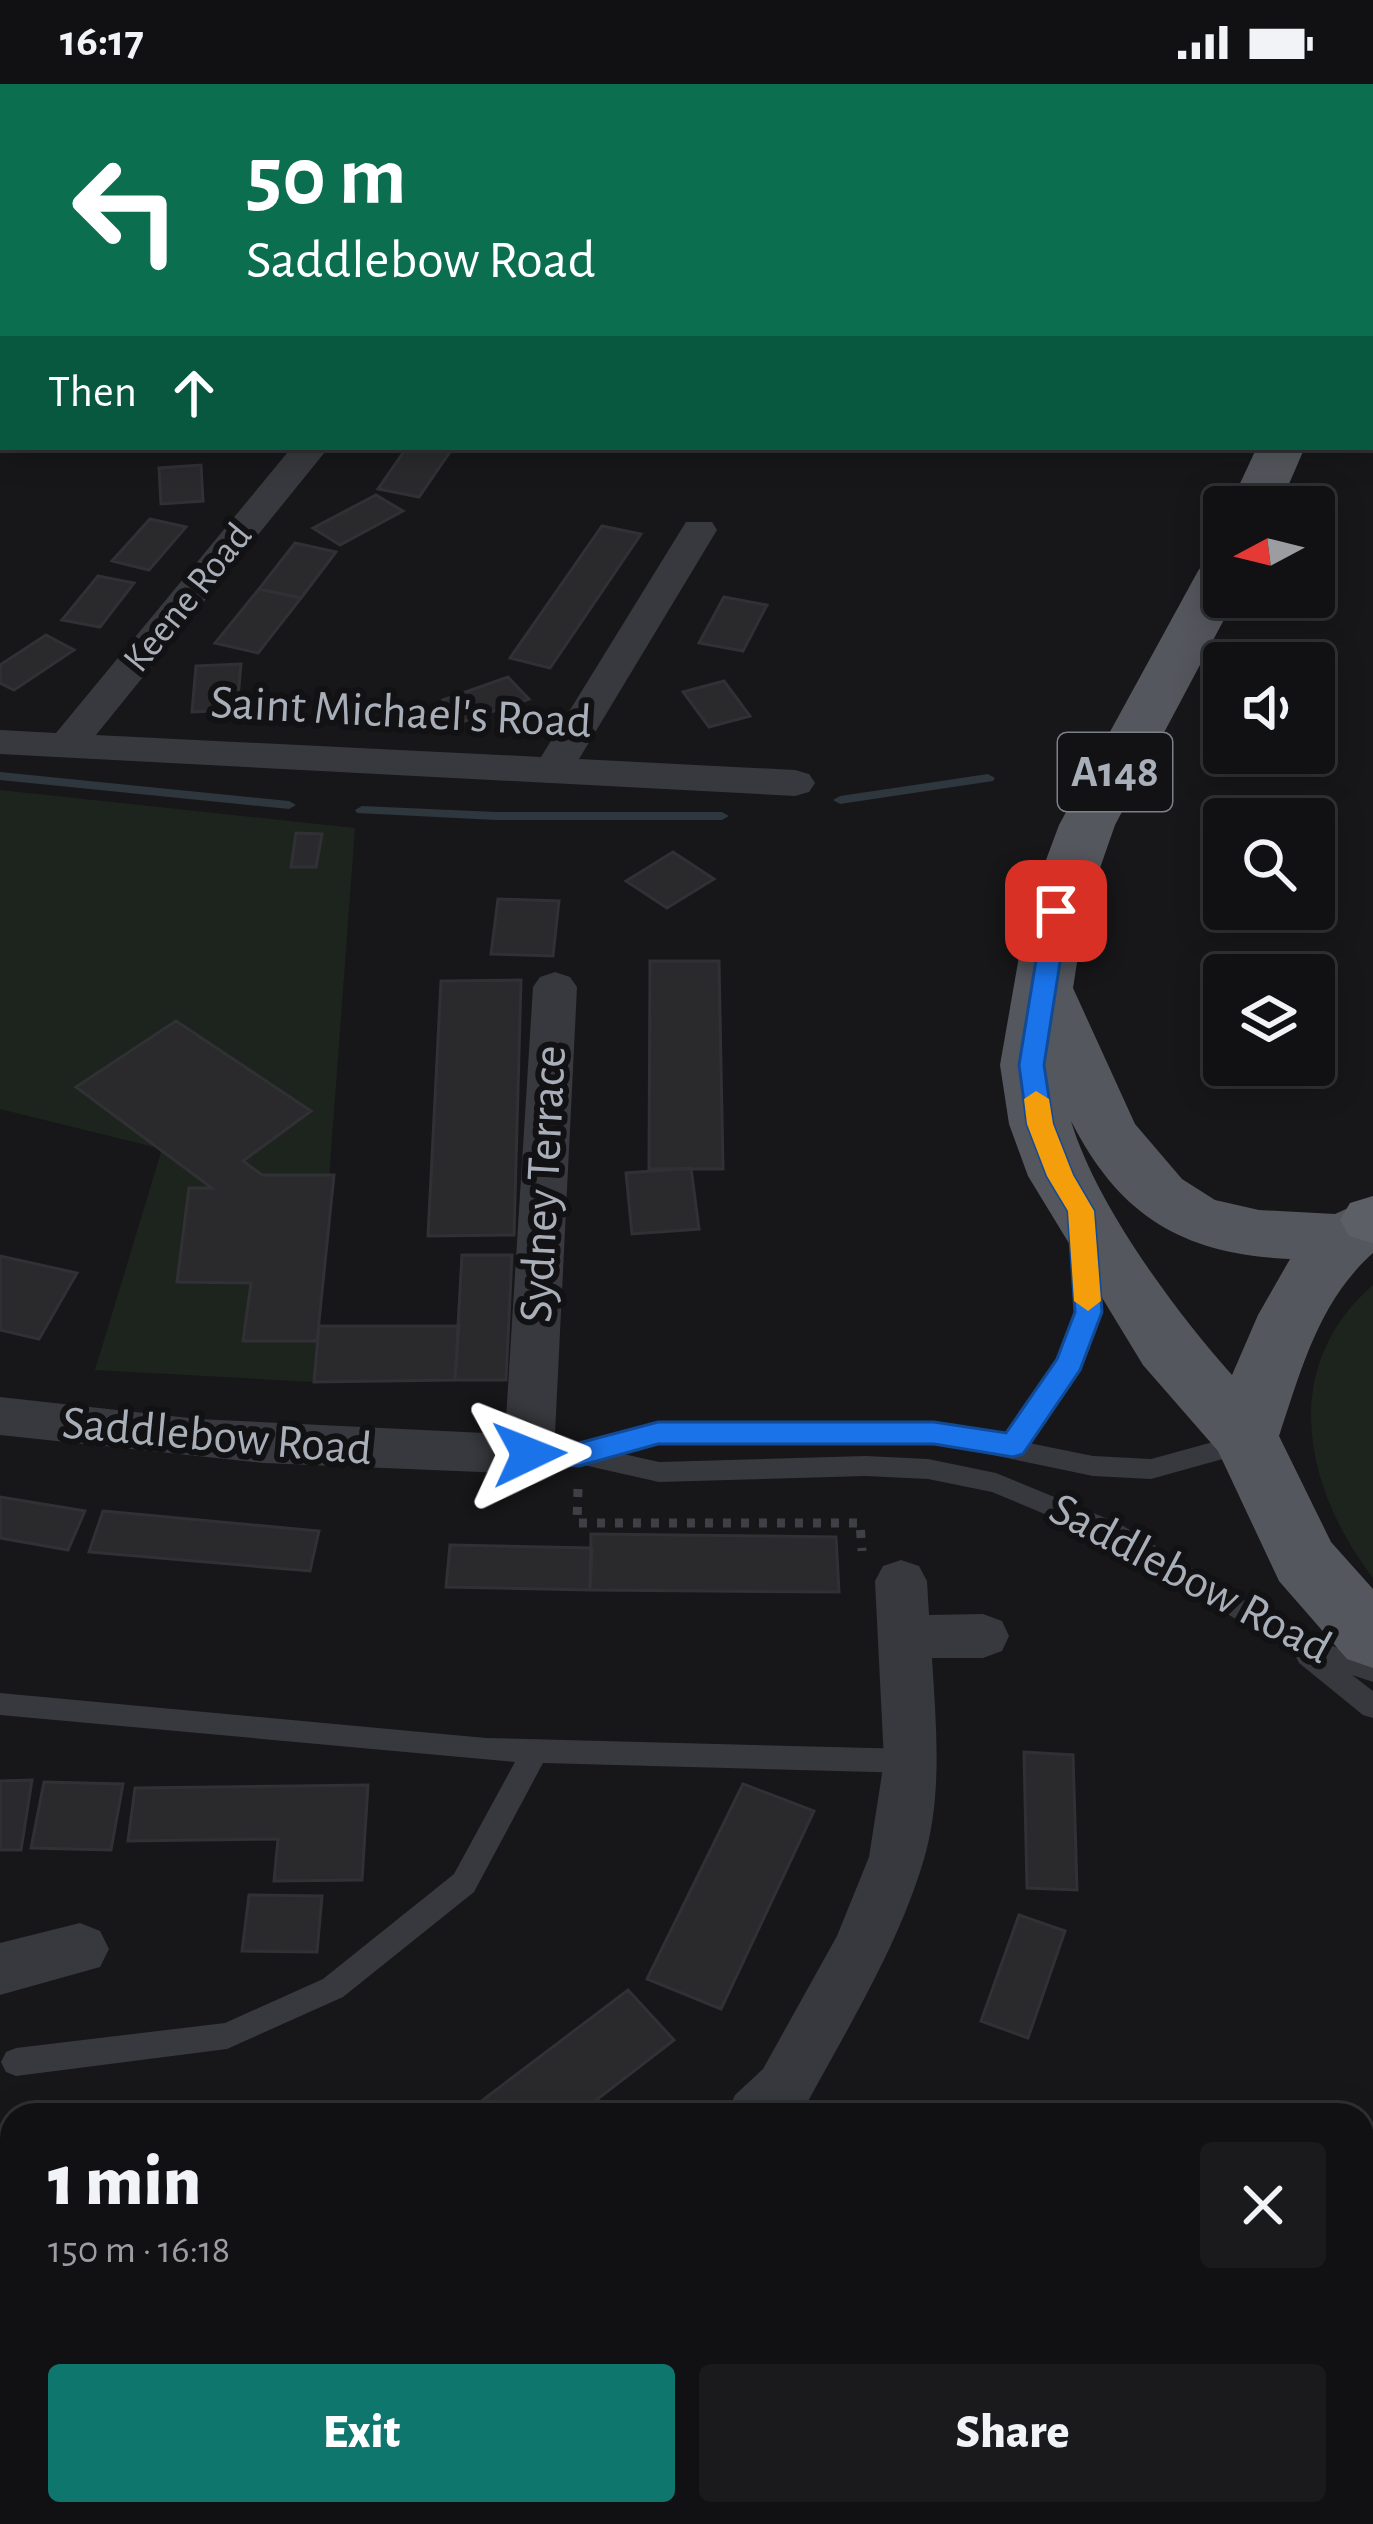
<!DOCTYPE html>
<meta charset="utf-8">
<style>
:root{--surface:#111113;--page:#1a1a1c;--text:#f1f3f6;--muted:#9c9da0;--line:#303133;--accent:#0f766e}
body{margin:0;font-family:"Alegreya Sans",sans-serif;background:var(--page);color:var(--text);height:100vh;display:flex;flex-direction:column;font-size:45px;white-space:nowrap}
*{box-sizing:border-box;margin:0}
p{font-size:39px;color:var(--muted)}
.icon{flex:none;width:66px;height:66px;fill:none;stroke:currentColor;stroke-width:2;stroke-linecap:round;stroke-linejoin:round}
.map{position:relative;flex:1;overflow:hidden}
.drawer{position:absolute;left:0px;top:2019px;width:1374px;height:423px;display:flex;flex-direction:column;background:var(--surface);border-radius:36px 36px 0 0;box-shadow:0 6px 30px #0003,0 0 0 3px var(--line)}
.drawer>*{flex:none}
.top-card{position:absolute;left:0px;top:0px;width:1374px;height:366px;box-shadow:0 6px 30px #0003,0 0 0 3px var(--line);background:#0b6e4f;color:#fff;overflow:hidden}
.needle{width:78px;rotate:263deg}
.buttons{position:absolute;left:1203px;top:402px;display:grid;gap:24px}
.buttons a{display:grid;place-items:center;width:132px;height:132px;border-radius:12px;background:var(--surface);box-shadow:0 6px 30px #0003,0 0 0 3px var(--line);font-size:60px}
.pin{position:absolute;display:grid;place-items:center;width:102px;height:102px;color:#fff;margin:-51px;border-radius:24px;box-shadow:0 6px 18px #0006}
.me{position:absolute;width:132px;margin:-66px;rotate:88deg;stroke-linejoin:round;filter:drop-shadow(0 0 9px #0008)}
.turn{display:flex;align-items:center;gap:42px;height:252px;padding:0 48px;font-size:54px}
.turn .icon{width:156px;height:156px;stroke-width:2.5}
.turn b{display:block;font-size:84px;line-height:102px}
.then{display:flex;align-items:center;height:114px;padding:0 48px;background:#0003;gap:24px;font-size:45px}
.round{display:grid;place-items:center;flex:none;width:126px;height:126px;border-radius:12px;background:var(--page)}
.head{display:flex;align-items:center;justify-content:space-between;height:204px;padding:0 48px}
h1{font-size:72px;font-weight:800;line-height:90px}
.button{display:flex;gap:24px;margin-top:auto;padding:24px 48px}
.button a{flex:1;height:138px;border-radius:12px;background:var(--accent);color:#fff;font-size:48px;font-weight:800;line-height:138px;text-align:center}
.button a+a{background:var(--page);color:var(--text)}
.status{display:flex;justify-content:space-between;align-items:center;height:84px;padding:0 60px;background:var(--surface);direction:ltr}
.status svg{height:33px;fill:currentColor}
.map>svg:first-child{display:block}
</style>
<div class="status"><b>16:17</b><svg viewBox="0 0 49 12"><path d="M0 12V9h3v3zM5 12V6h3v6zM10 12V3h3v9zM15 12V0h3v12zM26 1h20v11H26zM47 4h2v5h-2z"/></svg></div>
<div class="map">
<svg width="1373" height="2440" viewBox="0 0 1373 2440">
<rect width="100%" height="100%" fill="#171719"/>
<!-- built -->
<path fill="#232326" d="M894,2430h442l11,10h-463z"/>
<!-- green -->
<path fill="#1d241d" d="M0,706l355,38 -41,554 -219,-12 67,-221 -162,-40z
M1373,1201v293c-68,-89 -96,-210 0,-293z"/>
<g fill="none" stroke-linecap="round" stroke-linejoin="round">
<!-- stream -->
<path fill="#2d373d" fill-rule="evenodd" d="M295,0h10l-1,3h-10z
M0,688l289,29 7,4 -7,4 -289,-29z
M988,690l7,4 -2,3 -153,23 -7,-4 7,-4z
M362,722l134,6h226l7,4 -7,4h-226l-139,-7 -2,-3z"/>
<!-- river -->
<path fill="#2d373d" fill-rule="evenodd" d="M889,0h86l-88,3z"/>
</g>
<!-- building -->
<path fill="#2a2a2d" stroke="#313135" stroke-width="3" d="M407,363l45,2 -33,48 -41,-8z
M201,381l2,36 -42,3 -2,-36z
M376,411l27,16 -63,34 -27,-17z
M150,435l36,8 -37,43 -37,-9z
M602,442l39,8 -91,134 -40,-10z
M295,459l41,9 -35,46 -42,-9z
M98,492l36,7 -34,44 -38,-7z
M259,505l42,9 -43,55 -43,-10z
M724,513l43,8 -24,46 -44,-8z
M46,551l28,15 -60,40 -14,-7v-18z
M241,580l-4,46 -45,2 4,-46z
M508,593l21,22 -67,23 -19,-22z
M724,597l26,35 -41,11 -26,-35z
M296,749l26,1 -6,33h-25z
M673,768l41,27 -47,29 -41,-27z
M498,815l61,2 -6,55 -62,-2z
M650,877h69l4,208h-74z
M521,896l-7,255 -86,1 13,-255z
M176,937l135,90 -68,50 19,14h72l-17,166h-74l8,-58 -74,-1 12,-94h23l-136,-101z
M691,1084l8,61 -67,5 -6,-61z
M462,1171h50l-6,125h-51z
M0,1172l77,17 -38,66 -39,-9z
M319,1242h140l-4,54 -141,2z
M0,1413l85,14 -17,39 -68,-12z
M103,1427l216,20 -9,40 -221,-19z
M591,1450l245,3 3,55 -249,-2z
M450,1461l142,3 -2,42 -144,-3z
M1024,1668l49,3 4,135 -50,-2z
M32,1696l-11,70h-21v-69z
M44,1698l79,2 -12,66 -80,-2z
M743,1700l71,27 -93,198 -74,-30z
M368,1701l-6,95 -88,1 4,-42 -150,2 7,-53z
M249,1811l73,1 -5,56 -75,-1z
M1019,1831l46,16 -37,107 -47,-17z
M628,1906l46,50 -97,75h-114z
M0,2167h12v84h-12z
M523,2430h84l-9,10h-85z"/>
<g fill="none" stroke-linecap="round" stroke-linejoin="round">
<!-- path-far1 -->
<path stroke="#3e4045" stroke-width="6" stroke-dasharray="4.5 6" stroke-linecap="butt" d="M0,51l3,-23"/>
<!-- path -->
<path stroke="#3e4045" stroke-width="9" stroke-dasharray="8 10" stroke-linecap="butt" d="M578,1405l-1,34h283l2,28"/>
<!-- service -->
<path fill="#38393e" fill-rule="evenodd" d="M1083,1149l12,9 6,70 -22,58 -50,73 64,13 58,3 95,-26 9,3 4,7 -4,7 -104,29 -58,-3 -158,-33 -72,-3 -204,3 -40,10 40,9 207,-6 62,3 68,14 124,51 181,111 72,25v22l-21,-7 21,16v27l-10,-3 -64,-52 -4,-8 -193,-117 -110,-46 -64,-13 -62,-3 -207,6 -80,-18 -59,-3 -4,-7 4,-7 60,-3 79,-21h276l70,15 54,-78 18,-48 -6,-70z
M0,1609l486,45 425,11 10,4 4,8 -4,8 -10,4 -368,-10 -69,129 -131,105 -116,52 -211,27 -10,-4 -5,-10 5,-10 10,-4 209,-25 98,-44 131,-105 61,-112 -515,-47z"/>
<!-- minor -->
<path fill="#38393e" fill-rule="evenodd" d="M292,363h29l4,5 -229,283 445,22 140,-227 5,-8h26l5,8 -138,229 216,11 14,4 6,9 -6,9 -14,4 -795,-42v-24l56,3z
M555,888l15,5 7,10 -23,467 -7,14 -18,6 -265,-11 -264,-28v-38l198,22 307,15 28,-447 7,-10z
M901,1476l18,6 8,15 2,34 54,-1 19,7 7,15 -7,15 -19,7h-51c4,67 11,136 -8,201 -26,88 -76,168 -119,248l-8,8h-71l9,-20 28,-26 74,-133 32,-79 15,-96 -9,-180 8,-15z
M80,1839l20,8 9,18 -9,18 -100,28v-52z
M0,2359l12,2v66l-12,-2z
M85,2430h66l-4,10h-66z
M232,2430h66l2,10h-66z"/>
<!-- tertiary -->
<path fill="#38393e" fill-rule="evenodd" d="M3,144v24l-3,1v-24z"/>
<!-- primary -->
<path fill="#54575d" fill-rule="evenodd" d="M1293,0h42v3h-42z
M1371,113h2l-2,31z
M1257,363h48l-26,60h-50z
M1224,472v41h12l-121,228 -30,86 -12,77 62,136 47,55 33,21 44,10 76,4 38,-17v56c-54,48 -72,117 -94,183l52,106 42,47v79l-26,-9 -68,-78 -61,-130 -75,-86 -115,-189 -19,-52 -9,-59 27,-154 32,-86 139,-254 8,-11zM1071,1037c49,96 112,133 219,138l-32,56 -26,60c-58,-65 -136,-171 -161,-254z"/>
<!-- trunk -->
<path fill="#5c6066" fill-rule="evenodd" d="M1373,1112v47h-1l-23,-7 -9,-16 10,-17z"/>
</g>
<!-- route -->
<path fill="#1a73e8" stroke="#114b97" stroke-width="3" d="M1056,820l12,7 -24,154 9,59 20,51 21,36 8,101 -22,58 -57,84 -10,3 -79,-13h-276l-79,22 -60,-4 -4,-8 4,-8 60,-3 79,-21h276l72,11 51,-74 18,-47 -7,-101 -21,-35 -20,-52 -8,-59 25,-154z"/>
<!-- slow -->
<path fill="#f59e0b" d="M1036,1007l13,8 4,25 20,51 21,36 7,90 -13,10 -14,-10 -6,-90 -21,-35 -20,-52 -3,-25z"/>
<g text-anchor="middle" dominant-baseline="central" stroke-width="12" stroke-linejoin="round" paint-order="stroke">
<!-- far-street labels -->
<g font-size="39" fill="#a9afb9" stroke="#121214">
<text transform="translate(188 514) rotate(-51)">Keene Road</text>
</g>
<!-- shield labels -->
<rect fill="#121214" stroke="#7c8088" stroke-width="3" x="1058" y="649" width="114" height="78" rx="9"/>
<g font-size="45" font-weight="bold" fill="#a9afb9">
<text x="1115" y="688">A148</text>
</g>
<!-- street labels -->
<g font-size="48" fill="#a9afb9" stroke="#121214">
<text transform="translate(401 629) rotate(3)">Saint Michael's Road</text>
<text transform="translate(544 1100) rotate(-87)">Sydney Terrace</text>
<text transform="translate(217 1353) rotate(5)">Saddlebow Road</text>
<text transform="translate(1190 1495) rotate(28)">Saddlebow Road</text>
</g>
</g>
</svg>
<div class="buttons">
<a><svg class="needle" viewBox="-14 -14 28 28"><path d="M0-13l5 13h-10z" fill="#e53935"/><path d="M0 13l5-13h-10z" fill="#9c9da0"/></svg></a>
<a><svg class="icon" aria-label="sound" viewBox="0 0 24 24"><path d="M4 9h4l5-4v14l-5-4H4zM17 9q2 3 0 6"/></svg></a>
<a><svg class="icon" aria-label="search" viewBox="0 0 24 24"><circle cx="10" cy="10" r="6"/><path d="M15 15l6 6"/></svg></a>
<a><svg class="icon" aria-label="layers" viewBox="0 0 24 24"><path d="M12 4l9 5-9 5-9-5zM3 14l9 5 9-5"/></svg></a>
</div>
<div class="pin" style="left:1056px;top:827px;background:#d93025"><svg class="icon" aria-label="arrive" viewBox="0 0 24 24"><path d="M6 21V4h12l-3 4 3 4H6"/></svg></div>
<svg class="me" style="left:529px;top:1370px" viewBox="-20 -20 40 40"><path d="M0-17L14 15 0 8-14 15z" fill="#1a73e8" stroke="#fff" stroke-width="4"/></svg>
<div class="top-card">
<div class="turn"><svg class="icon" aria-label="left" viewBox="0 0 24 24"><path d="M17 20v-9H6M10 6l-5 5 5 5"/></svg><div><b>50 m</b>Saddlebow Road</div></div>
<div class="then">Then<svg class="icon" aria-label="ahead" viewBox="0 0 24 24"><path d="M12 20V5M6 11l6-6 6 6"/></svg></div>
</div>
<section class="drawer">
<div class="head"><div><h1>1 min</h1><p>150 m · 16:18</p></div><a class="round"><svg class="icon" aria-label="close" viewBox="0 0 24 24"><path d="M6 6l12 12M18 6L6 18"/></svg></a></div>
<div class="button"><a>Exit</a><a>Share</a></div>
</section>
</div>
